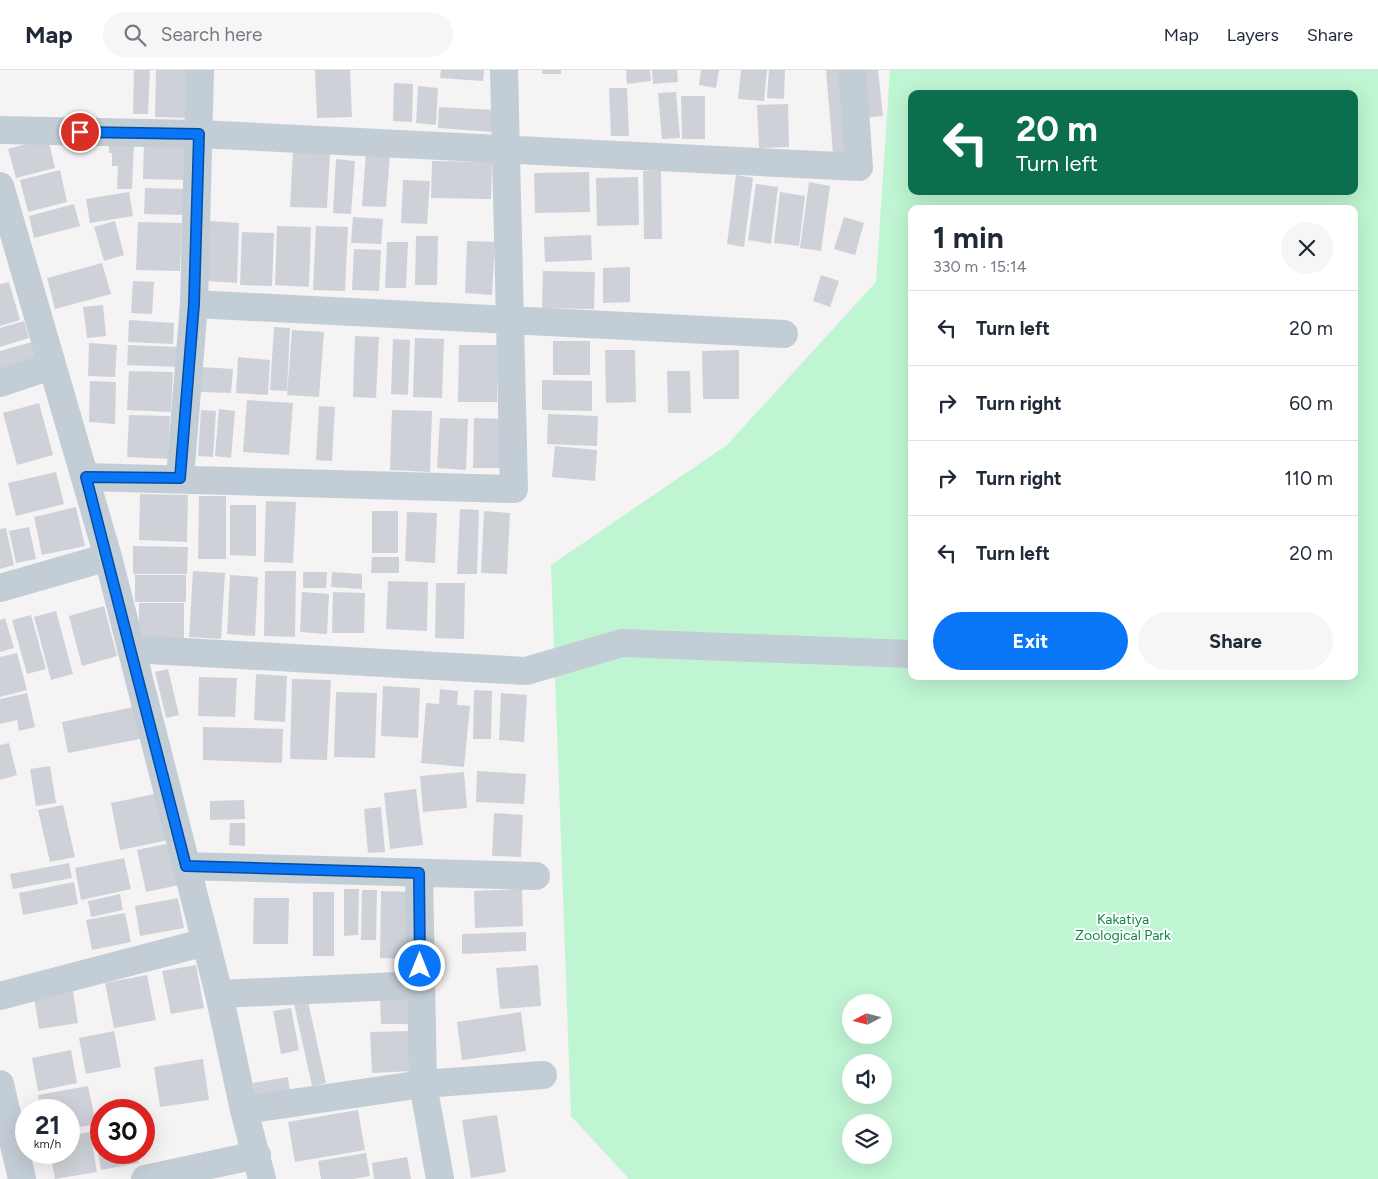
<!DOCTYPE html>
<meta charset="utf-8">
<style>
:root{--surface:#fff;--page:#f6f6f7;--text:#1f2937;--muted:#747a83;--line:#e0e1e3;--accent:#0976f8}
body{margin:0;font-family:Figtree,sans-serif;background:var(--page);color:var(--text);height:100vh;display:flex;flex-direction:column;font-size:19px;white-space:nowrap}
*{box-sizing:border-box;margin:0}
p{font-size:16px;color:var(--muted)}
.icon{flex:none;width:28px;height:28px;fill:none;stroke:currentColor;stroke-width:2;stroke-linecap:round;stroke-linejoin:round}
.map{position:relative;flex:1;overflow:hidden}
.details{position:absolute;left:908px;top:135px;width:450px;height:475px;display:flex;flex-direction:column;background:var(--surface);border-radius:10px;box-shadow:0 5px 20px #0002}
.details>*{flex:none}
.banner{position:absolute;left:908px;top:20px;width:450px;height:105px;border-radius:10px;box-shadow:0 5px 20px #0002;background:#0b6e4f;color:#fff;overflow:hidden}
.needle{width:32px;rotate:263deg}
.controls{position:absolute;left:842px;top:924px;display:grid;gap:10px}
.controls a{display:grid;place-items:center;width:50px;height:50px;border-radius:50%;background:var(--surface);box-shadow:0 5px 20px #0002;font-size:25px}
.speed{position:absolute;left:15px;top:1029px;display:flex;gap:10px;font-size:25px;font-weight:700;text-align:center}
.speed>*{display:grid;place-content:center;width:65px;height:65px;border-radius:50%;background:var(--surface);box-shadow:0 5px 20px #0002;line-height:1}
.speed small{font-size:12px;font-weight:400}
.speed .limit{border:8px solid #d22;background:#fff;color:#111}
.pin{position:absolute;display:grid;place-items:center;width:42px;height:42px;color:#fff;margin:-21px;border:2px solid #fff;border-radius:50%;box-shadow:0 1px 5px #0007}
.me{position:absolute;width:55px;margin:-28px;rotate:0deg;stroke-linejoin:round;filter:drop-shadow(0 0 4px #0008)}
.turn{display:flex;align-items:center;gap:18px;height:105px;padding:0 25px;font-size:22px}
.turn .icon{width:65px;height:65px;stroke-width:2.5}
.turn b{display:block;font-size:35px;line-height:42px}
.round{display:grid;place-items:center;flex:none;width:52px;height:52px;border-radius:26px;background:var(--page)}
.summary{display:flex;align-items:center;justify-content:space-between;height:85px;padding:0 25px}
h1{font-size:30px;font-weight:700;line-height:38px}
.primary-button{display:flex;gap:10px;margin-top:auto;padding:10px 25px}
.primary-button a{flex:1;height:58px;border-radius:30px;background:var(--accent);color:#fff;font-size:20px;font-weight:700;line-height:58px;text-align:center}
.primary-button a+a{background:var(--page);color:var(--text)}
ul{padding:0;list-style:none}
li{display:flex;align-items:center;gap:15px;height:75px;padding:0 25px;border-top:1px solid var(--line)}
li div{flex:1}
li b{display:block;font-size:19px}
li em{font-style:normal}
header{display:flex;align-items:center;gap:30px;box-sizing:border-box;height:70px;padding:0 25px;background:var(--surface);border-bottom:1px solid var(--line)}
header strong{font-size:24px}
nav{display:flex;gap:28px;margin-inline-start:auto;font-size:18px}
.search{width:350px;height:45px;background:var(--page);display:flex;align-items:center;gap:12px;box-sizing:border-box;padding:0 18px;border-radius:28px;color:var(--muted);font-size:19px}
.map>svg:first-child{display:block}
</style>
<header>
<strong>Map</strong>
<div class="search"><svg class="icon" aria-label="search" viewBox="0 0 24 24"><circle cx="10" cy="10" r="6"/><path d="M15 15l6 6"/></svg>Search here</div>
<nav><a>Map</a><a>Layers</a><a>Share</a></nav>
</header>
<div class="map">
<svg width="1378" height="1109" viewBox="0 0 1378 1109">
<rect width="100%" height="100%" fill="#f5f3f3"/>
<!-- green -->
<path fill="#bff5d3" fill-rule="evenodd" d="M890,0h488v1109h-749l-58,-63 -20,-551 176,-120 149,-163zM911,24h443v97h-443zM911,139h443v467h-443zM851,932h33v33h-33zM851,992h33v33h-33zM851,1052h33v33h-33z"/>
<!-- building -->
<path fill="#ced2d8" d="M134,0h16l-2,44h-15z
M156,0h35l-2,48 -34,-1z
M315,0h35l2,47 -35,1z
M441,0h43l-1,11 -43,-3z
M542,0h19v4h-19z
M626,0h24l1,11 -24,3z
M652,0h25l1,12 -25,2z
M701,0h18l-3,18 -17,-3z
M741,0h26l-3,31 -26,-2z
M769,0h16l-1,29 -17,-1z
M826,0h20l8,81 -21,2z
M858,0h20l5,46 -20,2z
M394,13l19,1 -1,38 -19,-1z
M418,16l20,2 -2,37 -20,-2z
M609,18h18l2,48h-18z
M676,22l4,46 -18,1 -4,-46z
M681,26h24v43h-23z
M788,34l1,43 -30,1 -2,-43z
M439,37l55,3 -2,22 -54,-4z
M48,68l7,30 -39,10 -8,-29z
M109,71l25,1 -2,47h-15l1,-23h-6v-13h-3z
M144,73l45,2 -1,35 -45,-1z
M293,81l37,2 -3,55 -37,-1z
M366,82l24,1 -4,54 -24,-1z
M336,89l19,2 -4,53 -18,-1z
M432,91l60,1 -1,37 -60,-1z
M60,100l7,32 -39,10 -8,-32z
M643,101h18l1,68h-18z
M589,102l1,40 -55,1 -1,-40z
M736,105l17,3 -9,69 -17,-3z
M638,107l1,48 -42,1 -1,-48z
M403,110l27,1 -3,43 -26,-1z
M809,112l21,4 -9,65 -21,-3z
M756,114l22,3 -7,57 -23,-4z
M145,118l41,1 -1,26 -41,-1z
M129,122l4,24 -43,7 -4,-24z
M780,122l25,4 -6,50 -25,-3z
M74,134l6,22 -46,12 -5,-22z
M353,147l30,2 -2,25 -30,-1z
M844,147l20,6 -9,32 -21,-6z
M115,151l9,34 -20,6 -10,-34z
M209,151l30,2 -2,60 -31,-2z
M138,152l44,1 -2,48 -44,-1z
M277,156l34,1 -2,60 -34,-2z
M316,156l32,1 -3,64 -32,-1z
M242,162l32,1 -2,53 -32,-1z
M591,165l1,25 -47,2 -1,-25z
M416,166h22l-1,49h-22z
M467,171l28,1 -3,53 -27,-2z
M387,172h21l-2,46h-21z
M354,179l27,1 -2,41 -27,-1z
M102,193l9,31 -56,15 -8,-31z
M630,197v35l-27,1v-35z
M543,201l52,1 -1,37 -52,-1z
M821,205l18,6 -9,26 -17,-6z
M133,211l21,1 -2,32 -21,-1z
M9,212l11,38 -20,6v-42z
M103,235l3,31 -19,2 -4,-31z
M129,250l45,3 -1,21 -45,-2z
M24,251l5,17 -29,9v-19z
M274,257l16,1 -3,63 -17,-1z
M292,260l32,2 -5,65 -32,-2z
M355,266l24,1 -3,61 -23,-1z
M415,268l29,1 -2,59 -29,-1z
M393,269l17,1 -2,55 -17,-1z
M553,271h37v34h-37z
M32,272l7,19 -39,12v-22z
M89,273l28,2 -2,32 -27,-1z
M128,275l51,2 -1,20 -51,-2z
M459,275h39l-1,57h-39z
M605,280h30l1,52 -30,1z
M739,280v49h-36l-1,-48z
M238,287l32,3 -2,35 -32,-2z
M202,297l31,2 -2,24 -30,-1z
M129,301l44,1 -2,40 -44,-2z
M667,301h23l1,42h-23z
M542,310l50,1v30l-50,-1z
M90,311l26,1 -1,42 -26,-2z
M247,330l46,3 -4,52 -46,-3z
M39,333l14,52 -36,10 -14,-52z
M319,336l16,1 -3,54 -16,-1z
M219,339l16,2 -4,47 -16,-2z
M201,340l15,1 -3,46 -15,-1z
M392,340l40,1 -2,61 -40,-2z
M548,344l50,2 -1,30 -50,-2z
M129,345l41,1 -2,43 -41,-2z
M440,348l28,1 -2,51 -29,-2z
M474,348l33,1 -2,49h-32z
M555,376l42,4 -2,31 -43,-4z
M56,402l8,32 -48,12 -8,-33z
M140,424l48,1 -1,47 -48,-2z
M199,426h27v63h-28z
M266,431l30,1 -3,61 -29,-1z
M230,435h26v51l-26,-1z
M76,437l9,39 -43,9 -8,-38z
M460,439l19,1 -2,64h-20z
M372,441h26v42h-26z
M484,441l26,2 -3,61 -26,-1z
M407,442l30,1 -2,50 -30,-2z
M29,457l7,32 -20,4 -7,-32z
M6,458l8,37 -14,4v-40z
M133,476l55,1 -1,27h-54z
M372,487h27v16h-28z
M193,501l32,2 -4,66 -32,-2z
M265,501h31l-1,66 -31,-1z
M303,502h24l-1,16h-23z
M332,502l30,2v15l-31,-2z
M135,505h51v27h-51z
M230,505l28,2 -3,59 -28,-2z
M388,511l40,1 -1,49 -41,-2z
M436,513h29l-1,56 -29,-1z
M302,522l27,2 -2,40 -27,-2z
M333,522l32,1 -1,40h-32z
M139,533h45v35h-45z
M104,536l13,50 -35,10 -13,-50z
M56,541l17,63 -22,6 -17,-63z
M31,545l15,54 -19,5 -15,-54z
M5,548l9,30 -14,4v-32z
M17,583l10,37 -27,7v-40z
M168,599l11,46 -13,3 -11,-46z
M256,604l31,2 -2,46 -31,-2z
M199,607l38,1 -2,39 -37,-1z
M292,609l39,1 -4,80 -37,-1z
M383,616l37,2 -2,50 -37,-2z
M440,619l18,2 -1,14 13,1 -6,61 -43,-4 5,-60 13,1z
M474,620l18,1 -1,48h-18z
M336,622l41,1 -2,65 -41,-1z
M27,623l8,34 -16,4 -2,-11 -17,4v-25z
M501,623l26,2 -3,47 -25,-2z
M138,636l7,32 -77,15 -6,-31z
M203,657l80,2 -1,34 -79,-3z
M9,673l8,32 -17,5v-35z
M50,696l6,37 -20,3 -6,-37z
M477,701l49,3 -2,30 -48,-2z
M464,702l3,36 -44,4 -3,-36z
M416,719l7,56 -33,4 -6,-56z
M159,723l10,47 -49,10 -9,-47z
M244,730l1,19 -35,1v-19z
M63,735l12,52 -25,5 -12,-52z
M381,737l4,45 -17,1 -4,-44z
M494,743l29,2 -2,42 -29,-1z
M230,753h15v23l-16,-1z
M170,773l9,42 -33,7 -9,-42z
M124,788l7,31 -50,11 -6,-32z
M69,793l3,15 -59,11 -3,-15z
M74,812l4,22 -55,11 -4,-22z
M344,819h15l-1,46 -14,1z
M522,819l1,37 -48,2 -1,-37z
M362,820h15l-1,50h-15z
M381,821l31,1 -1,67 -31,-1z
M313,822h21v64h-21z
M120,824l3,16 -32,7 -3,-16z
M178,828l6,30 -44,8 -5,-30z
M254,828h35l-1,46h-35z
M125,843l6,29 -39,8 -6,-30z
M526,862v19l-64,3v-20z
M196,895l8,43 -33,6 -9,-43z
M538,895l3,41 -41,3 -4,-41z
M147,905l9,45 -42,8 -9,-45z
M73,921l5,32 -39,6 -5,-32z
M307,927l19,86 -14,3 -19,-87z
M380,928h28l1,26h-28z
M291,938l8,42 -18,4 -8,-43z
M521,942l5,39 -64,9 -5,-38z
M114,961l7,36 -35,7 -7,-36z
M411,961l2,40 -41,2 -2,-41z
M71,980l6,33 -39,8 -6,-33z
M203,989l6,41 -49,7 -6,-40z
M288,1007l3,22 -35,6 -3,-22z
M88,1016l8,38 -27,5v-19h-29l-2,-15z
M358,1040l7,40 -70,12 -7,-40z
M497,1045l9,57 -35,6 -9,-58z
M101,1055v27h36l2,11 -38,7 -7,-44z
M90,1062l7,40 -42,7 -5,-27h19v-16z
M366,1083l4,23 -17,3h-32l-3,-18z
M407,1087l4,22h-37l-2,-16z"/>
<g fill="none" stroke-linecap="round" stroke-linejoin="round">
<!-- minor -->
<path stroke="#c3cdd5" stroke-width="28" d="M0,60l199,4 660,33 -7,-97
M0,116l108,371 111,437 25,116 18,69
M194,234l590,30
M0,313l51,-17
M86,407l428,12 -10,-419
M180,408l14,-174 6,-234
M0,518l108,-31
M131,579l395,22 96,-28 289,11
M186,796l350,10
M419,803l4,211 17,95
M219,924l201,-9
M0,926l206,-54
M0,1014l22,95
M244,1040l179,-26 120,-9
M145,1109l112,-24"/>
</g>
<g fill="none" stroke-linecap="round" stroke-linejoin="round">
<!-- route casing -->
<g stroke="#064da1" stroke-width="12">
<path id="route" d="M80,62l119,2 -5,170 -14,174 -94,-1 100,389 233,7 1,93"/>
</g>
<!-- route -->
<use href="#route" stroke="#0976f8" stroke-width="9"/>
</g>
<g text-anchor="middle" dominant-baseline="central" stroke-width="4" stroke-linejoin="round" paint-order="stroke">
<!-- park labels -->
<g font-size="14" fill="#0e8849" stroke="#fff">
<text x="1123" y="849">Kakatiya<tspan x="1123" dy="16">Zoological Park</tspan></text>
</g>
</g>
</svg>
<div class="controls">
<a><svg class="needle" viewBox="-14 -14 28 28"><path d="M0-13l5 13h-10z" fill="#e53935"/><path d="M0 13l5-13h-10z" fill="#747a83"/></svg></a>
<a><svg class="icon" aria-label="sound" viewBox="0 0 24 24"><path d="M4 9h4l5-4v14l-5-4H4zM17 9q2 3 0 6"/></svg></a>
<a><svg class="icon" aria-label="layers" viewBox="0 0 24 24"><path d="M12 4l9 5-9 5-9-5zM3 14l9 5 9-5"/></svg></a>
</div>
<div class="speed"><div>21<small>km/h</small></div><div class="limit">30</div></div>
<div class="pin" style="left:80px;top:62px;background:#d93025"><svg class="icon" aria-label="arrive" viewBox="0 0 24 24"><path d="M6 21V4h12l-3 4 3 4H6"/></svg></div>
<svg class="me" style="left:420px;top:896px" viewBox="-20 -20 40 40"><circle r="17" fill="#0976f8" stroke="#fff" stroke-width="3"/><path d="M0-11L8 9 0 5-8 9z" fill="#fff"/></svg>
<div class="banner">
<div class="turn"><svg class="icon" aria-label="left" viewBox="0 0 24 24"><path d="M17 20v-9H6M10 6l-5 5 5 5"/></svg><div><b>20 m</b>Turn left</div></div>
</div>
<section class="details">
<div class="summary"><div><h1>1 min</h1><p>330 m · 15:14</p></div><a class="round"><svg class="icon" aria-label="close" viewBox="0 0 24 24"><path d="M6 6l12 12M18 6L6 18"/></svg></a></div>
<ul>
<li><svg class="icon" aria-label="left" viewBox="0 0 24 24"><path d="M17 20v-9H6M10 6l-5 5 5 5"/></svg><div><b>Turn left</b></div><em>20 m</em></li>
<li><svg class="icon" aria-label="right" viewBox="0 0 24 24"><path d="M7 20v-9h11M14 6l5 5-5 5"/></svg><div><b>Turn right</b></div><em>60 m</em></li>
<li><svg class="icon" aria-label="right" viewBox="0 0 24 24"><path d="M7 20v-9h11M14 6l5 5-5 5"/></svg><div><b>Turn right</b></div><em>110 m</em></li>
<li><svg class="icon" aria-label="left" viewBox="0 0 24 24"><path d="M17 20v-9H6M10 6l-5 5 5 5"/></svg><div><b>Turn left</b></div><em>20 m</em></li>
</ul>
<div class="primary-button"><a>Exit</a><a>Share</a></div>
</section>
</div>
